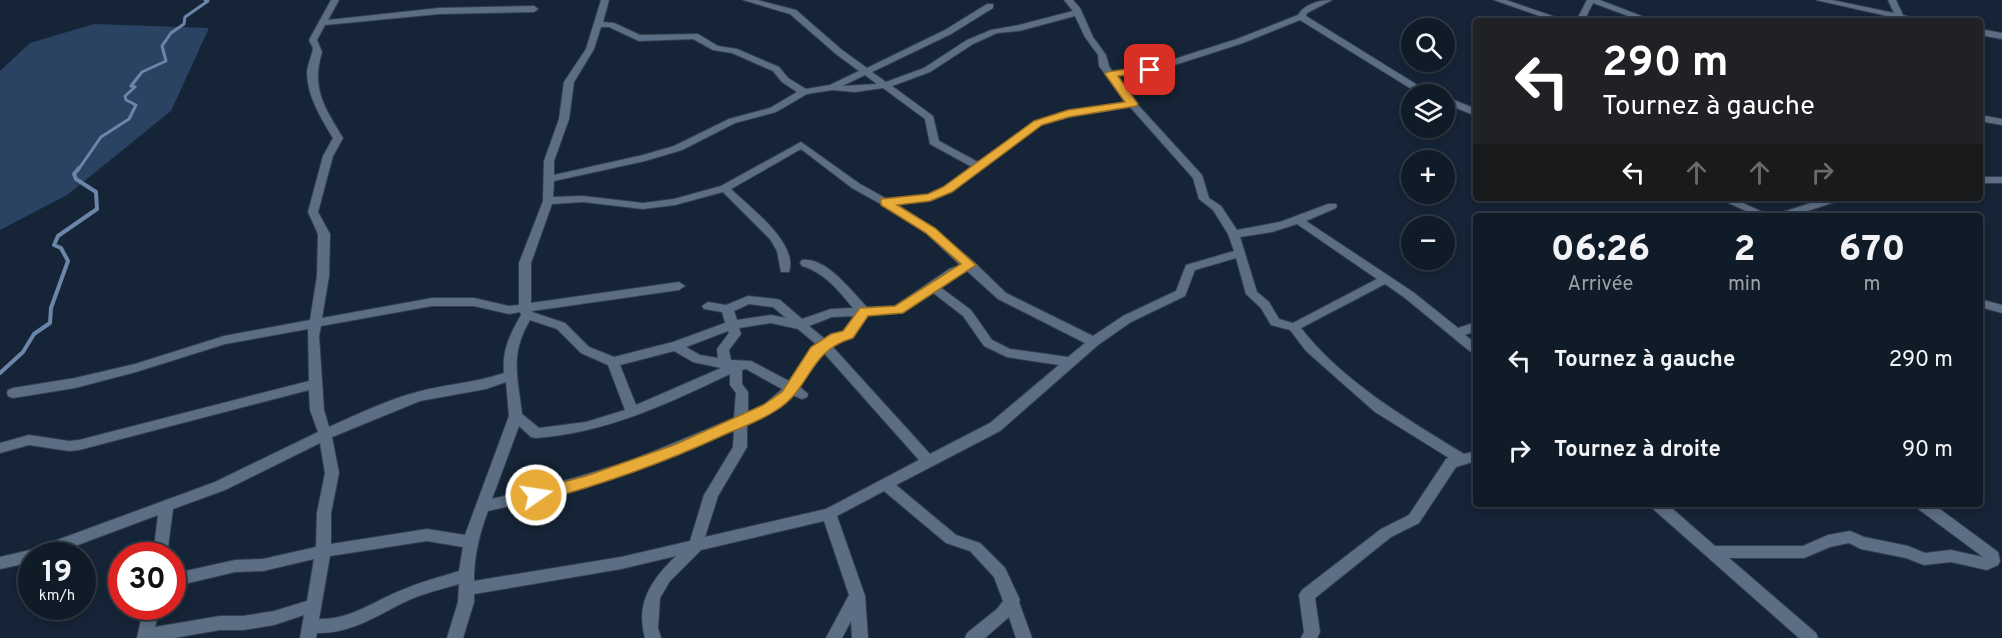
<!DOCTYPE html>
<html lang="fr">
<meta charset="utf-8">
<style>
:root{--surface:#101b28;--page:#192430;--text:#f1f3f6;--muted:#9ca1a8;--line:#303945}
body{margin:0;font-family:Overpass,sans-serif;background:var(--page);color:var(--text);height:100vh;display:flex;flex-direction:column;font-size:22px;white-space:nowrap}
*{box-sizing:border-box;margin:0}
p{font-size:20px;color:var(--muted)}
.icon{flex:none;width:33px;height:33px;fill:none;stroke:currentColor;stroke-width:2;stroke-linecap:round;stroke-linejoin:round}
.map{position:relative;flex:1;overflow:hidden}
.details{position:absolute;left:1473px;top:213px;width:510px;height:294px;display:flex;flex-direction:column;background:var(--surface);border-radius:6px;box-shadow:0 3px 9px #0003,0 0 0 2px var(--line)}
.details>*{flex:none}
.top-card{position:absolute;left:1473px;top:18px;width:510px;height:183px;border-radius:6px;box-shadow:0 3px 9px #0003,0 0 0 2px var(--line);background:#202124;color:#fff;overflow:hidden}
.fabs{position:absolute;left:1401px;top:18px;display:grid;gap:12px}
.fabs a{display:grid;place-items:center;width:54px;height:54px;border-radius:50%;background:var(--surface);box-shadow:0 3px 9px #0003,0 0 0 2px var(--line);font-size:30px}
.speed{position:absolute;left:18px;top:542px;display:flex;gap:12px;font-size:30px;font-weight:700;text-align:center}
.speed>*{display:grid;place-content:center;width:78px;height:78px;border-radius:50%;background:var(--surface);box-shadow:0 3px 9px #0003,0 0 0 2px var(--line);line-height:1}
.speed small{font-size:15px;font-weight:400}
.speed .limit{border:9px solid #d22;background:#fff;color:#111}
.pin{position:absolute;display:grid;place-items:center;width:51px;height:51px;color:#fff;margin:-26px;border-radius:12px;box-shadow:0 3px 9px #0006}
.me{position:absolute;width:66px;margin:-33px;rotate:77deg;stroke-linejoin:round;filter:drop-shadow(0 0 4px #0008)}
.turn{display:flex;align-items:center;gap:21px;height:126px;padding:0 30px;font-size:27px}
.turn .icon{width:78px;height:78px;stroke-width:2.5}
.turn b{display:block;font-size:42px;line-height:51px}
.lanes{display:flex;align-items:center;height:57px;padding:0 30px;background:#0003;justify-content:center;gap:30px;direction:ltr}
.lanes .off{opacity:.35}
.eta{display:flex;justify-content:space-evenly;align-items:center;height:102px;text-align:center}
.eta b{font-size:36px;font-weight:800;line-height:42px}
ul{padding:0;list-style:none}
li{display:flex;align-items:center;gap:18px;height:90px;padding:0 30px}
li div{flex:1}
li b{display:block;font-size:22px}
li em{font-style:normal}
.map>svg:first-child{display:block}
</style>
<div class="map">
<svg width="2002" height="638" viewBox="0 0 2002 638">
<rect width="100%" height="100%" fill="#152436"/>
<!-- green -->
<path fill="#2a4362" d="M94,24l115,4 -38,83 -104,84 -67,35v-159l30,-28z"/>
<g fill="none" stroke-linecap="round" stroke-linejoin="round">
<!-- stream-far1 -->
<path stroke="#6b86a8" stroke-width="3" d="M78,170l23,-33 28,-18 7,-14 -10,-5 -1,-4 10,-9 -4,-1 11,-14 24,-11 -4,-15 9,-13 13,-9 1,-7 23,-16 -3,-1"/>
<!-- stream -->
<path stroke="#6b86a8" stroke-width="4" d="M0,373l23,-21 11,-18 16,-11 1,-15 17,-47 -7,-13 -7,-3 4,-9 39,-27 -1,-17 -20,-13 -2,-5 5,-6"/>
<!-- street casing -->
<g stroke="#343e4e" stroke-width="2">
<path id="street" d="M331,0h8l-11,20 111,-12 95,-2 4,3 -4,3 -95,2 -114,11 -8,15 5,12c-11,36 2,55 21,86l-10,18 -15,56 12,22 -1,42 -7,42 110,-20h42l35,8 10,-1v-42l24,-62 1,-40 15,-42 5,-37 22,-33 15,-49h8l-6,22 11,1 26,12 58,-1 20,12 19,3 42,18 9,11 18,11 24,-4 29,-14 -23,-17 -46,-40 -47,-14h14l39,10 46,40 25,18 78,-38 42,-26h6v4l-42,26 -79,38 14,10 38,-14 43,-28 24,-10 28,-5 54,-14 -9,-11h9l7,8 13,29 13,18 3,11 3,5 37,-4 88,-28 61,-24c6,-11 22,-15 34,-15l-25,13 -1,3 113,70 17,6 1,2h-12l-12,-4 -113,-70 -57,23 -90,29 -37,4 11,17 75,82 7,23 12,8 16,24 43,-8 48,-18h8l1,2 -1,2 -30,13 107,71 45,36 18,-6v9l-11,4 11,8v11l-4,-1 -67,-55 -20,-14 -84,44c42,54 106,91 163,126l12,-3v10l-20,6 -37,56 -28,14 -76,61 5,34 -3,6h-16l3,-6 -5,-37 3,-5 79,-61 28,-14 37,-56 3,-1 -74,-46 -69,-61 -16,-21 -19,-5 -10,-17 -15,-14 -10,-36 -41,12 -10,26 -54,26 -33,23 -98,86 -104,54 60,50 24,8 25,25 15,32 -1,2 13,36h-16l-7,-21 -24,21h-20l2,-5 30,-24 6,-8 -9,-24 -24,-26 -24,-8 -62,-52 -47,25 28,80 3,42h-16l-1,-17 -9,17h-16l23,-43 -25,-74 -123,29 -31,31 -10,17 -2,30 3,10h-16c-10,-35 7,-59 31,-82l-55,13 -147,25v8l-11,36h-16l11,-36 1,-18c-17,5 -34,9 -50,16 -30,14 -57,34 -92,33l-1,5h-16l4,-23 -30,10 -31,5h-23l-46,8h-37l7,-32h16l-5,21 65,-11h23l31,-5 33,-10 7,-42 -51,12 -28,1 -63,15v-13l63,-14 28,-1 53,-12 1,-34 8,-40 -5,-30 -95,47 -52,19 -6,46h-14l5,-40 -107,40h-19v7l-32,7v-12l30,-7 185,-68 103,-50 -8,-22 -1,-20 -230,60 -10,1 -40,-6 -29,8v-10l29,-8 40,6 10,-1 230,-59 -1,-52 -83,15 -89,28 -61,16 -62,10 -5,-2 -1,-3 1,-3 5,-2 62,-10 60,-14 89,-28 86,-16 7,-44 1,-42 -10,-22 15,-56 10,-18c-12,-20 -26,-42 -26,-66 1,-9 5,-16 6,-24l-4,-8zM1075,16l10,21 13,18 1,11 26,36 -57,9 -33,10 -57,41 -39,-21 -6,-25 -41,-30 38,-14 43,-28 24,-11 22,-2zM601,27h8l30,14 54,-2 20,11 19,3 41,18 9,11 15,10 -27,16 -41,11 -55,27 -31,9 -89,20v-14l15,-42 5,-37 20,-33zM865,75l12,9 -35,2zM883,88l42,31 5,25 42,23 -29,21 -15,7 -41,4 -27,-15 -59,-42 -80,44 -47,13 -31,4 -60,-7 -30,1 1,-16 91,-20 37,-11 53,-27 41,-11 31,-18 25,-4 23,2zM1130,107l63,71 6,21 14,11 15,24 6,17 -48,14 -10,26 -53,25 -30,20 -87,-43 -32,-31 -40,-33 -37,-25 33,-3 21,-9 90,-67 28,-8zM801,149l51,39 47,26 27,19 34,32 -11,4 -54,37 -28,1c-15,-15 -41,-51 -65,-47l-2,3 2,3c22,6 37,25 51,42l-22,1 -29,10 -22,-19 -4,-1 -28,-3 -22,9 -18,-3 -6,4 2,3 18,3 3,11 -52,19 -59,15 -25,-10 -24,-24 -33,-11v-1l147,-21 6,-4 -6,-4 -148,21v-40l21,-59 31,-2 60,7 32,-4 48,-13 47,47 7,12 4,21h8c10,-29 -40,-65 -58,-83zM1297,224l80,55 -84,44 -14,-4 -10,-17 -12,-10 -17,-55 32,-5zM967,271l31,28 87,44 -17,14 -58,-8 -18,-9 -21,-30 -31,-23 17,-12zM932,292l31,24 21,30 23,11 52,8 -69,58 -60,31 -98,-108 20,-8 16,-23 34,-2zM749,304l24,3 13,11 -15,-3 -34,5 -3,-9zM432,306h42l35,8 11,-2 1,3c-11,19 -19,35 -17,58 -28,10 -58,11 -87,19 -30,8 -59,22 -88,35l-5,-17 -5,-74 2,-10zM855,316l-11,16 -19,7 -16,-13 23,-9zM530,320l27,9 24,24 27,12 17,45 -39,12 -47,6 -17,-14c-4,-37 -13,-59 8,-94zM771,323l27,6 19,16 -28,36 -38,-20 -20,-1 -2,-10 12,-16 -2,-6zM728,331l1,2 -12,16 1,9 -18,-3 -14,-8zM674,351l19,11 28,6 -85,37 -16,-40zM824,353l95,107 -93,49 -121,28 13,-41 29,-49v-23l28,-14 17,-15 10,4 5,-2 1,-3 -9,-8zM746,369l36,20 -17,15 -17,9v-21l-6,-8v-14zM730,374v11l6,8 -2,25 -104,43 -56,17 -82,21 27,-73 12,11 5,1c70,-5 131,-34 194,-64zM506,382l3,34 -44,119 -38,-6 -96,15v-31l8,-40 -7,-36 88,-36 66,-12zM734,429l-1,18 -29,48 -14,46 -69,16 -147,24c0,-25 5,-46 14,-70 85,-19 166,-46 246,-82zM427,541l36,6 -4,24c-19,6 -39,11 -57,19 -28,11 -52,30 -83,29l11,-63z
M1494,0h12l61,21h-13z
M1587,0h13l54,21h-12l-49,-18 -9,18h-8z
M1816,0h16l62,13 -6,-13h8l7,15 22,6h-28l-1,-3z
M1980,29l22,4v6l-22,-4z
M1444,96l32,13v7l-32,-13z
M1980,115l22,4v6l-22,-4z
M1980,177h22v6h-22z
M1718,198h14l39,18h-14z
M1826,198h16l-1,2 -49,16h-16l1,-2z
M1980,299l22,6v8l-22,-6z
M1650,504h17l48,42h88l25,-11 22,-4 14,6 44,9 17,7 26,-3 32,7 -66,-49 -2,-4h18l65,48 2,9 -2,4 -11,5 -36,-8 -27,3 -18,-7 -45,-9 -12,-6 -19,4 -26,11h-75l87,75 2,5h-19l-147,-130z"/>
</g>
<!-- street -->
<use href="#street" fill="#5c6e84" fill-rule="evenodd"/>
</g>
<!-- route -->
<path fill="#e9ab38" stroke="#976f24" stroke-width="1.5" d="M1150,66l5,4 -2,2 -35,4 20,28 -2,2 -67,11 -27,8 -90,67 -22,9 -33,4 38,23 41,37 -73,48 -35,3 -15,22c-46,13 -41,51 -78,73 -15,10 -33,16 -49,23 -62,29 -125,51 -190,68l-6,-2 -2,-5 2,-4 56,-15 88,-31 89,-40 19,-13 29,-45 20,-13 12,-3 17,-23 35,-2 66,-42 -35,-31 -45,-28v-6l47,-5 15,-7 91,-66 34,-11 57,-8 -20,-28 2,-2z"/>
</svg>
<div class="fabs">
<a><svg class="icon" aria-label="search" viewBox="0 0 24 24"><circle cx="10" cy="10" r="6"/><path d="M15 15l6 6"/></svg></a>
<a><svg class="icon" aria-label="layers" viewBox="0 0 24 24"><path d="M12 4l9 5-9 5-9-5zM3 14l9 5 9-5"/></svg></a>
<a>+</a>
<a>−</a>
</div>
<div class="speed"><div>19<small>km/h</small></div><div class="limit">30</div></div>
<div class="pin" style="left:1150px;top:70px;background:#d93025"><svg class="icon" aria-label="arrive" viewBox="0 0 24 24"><path d="M6 21V4h12l-3 4 3 4H6"/></svg></div>
<svg class="me" style="left:536px;top:495px" viewBox="-20 -20 40 40"><circle r="17" fill="#e9ab38" stroke="#fff" stroke-width="3"/><path d="M0-11L8 9 0 5-8 9z" fill="#fff"/></svg>
<div class="top-card">
<div class="turn"><svg class="icon" aria-label="left" viewBox="0 0 24 24"><path d="M17 20v-9H6M10 6l-5 5 5 5"/></svg><div><b>290 m</b>Tournez à gauche</div></div>
<div class="lanes"><svg class="icon" aria-label="left" viewBox="0 0 24 24"><path d="M17 20v-9H6M10 6l-5 5 5 5"/></svg><svg class="icon off" aria-label="ahead" viewBox="0 0 24 24"><path d="M12 20V5M6 11l6-6 6 6"/></svg><svg class="icon off" aria-label="ahead" viewBox="0 0 24 24"><path d="M12 20V5M6 11l6-6 6 6"/></svg><svg class="icon off" aria-label="right" viewBox="0 0 24 24"><path d="M7 20v-9h11M14 6l5 5-5 5"/></svg></div>
</div>
<section class="details">
<div class="eta">
<div><b>06:26</b><p>Arrivée</p></div>
<div><b>2</b><p>min</p></div>
<div><b>670</b><p>m</p></div>
</div>
<ul>
<li><svg class="icon" aria-label="left" viewBox="0 0 24 24"><path d="M17 20v-9H6M10 6l-5 5 5 5"/></svg><div><b>Tournez à gauche</b></div><em>290 m</em></li>
<li><svg class="icon" aria-label="right" viewBox="0 0 24 24"><path d="M7 20v-9h11M14 6l5 5-5 5"/></svg><div><b>Tournez à droite</b></div><em>90 m</em></li>
</ul>
</section>
</div>
